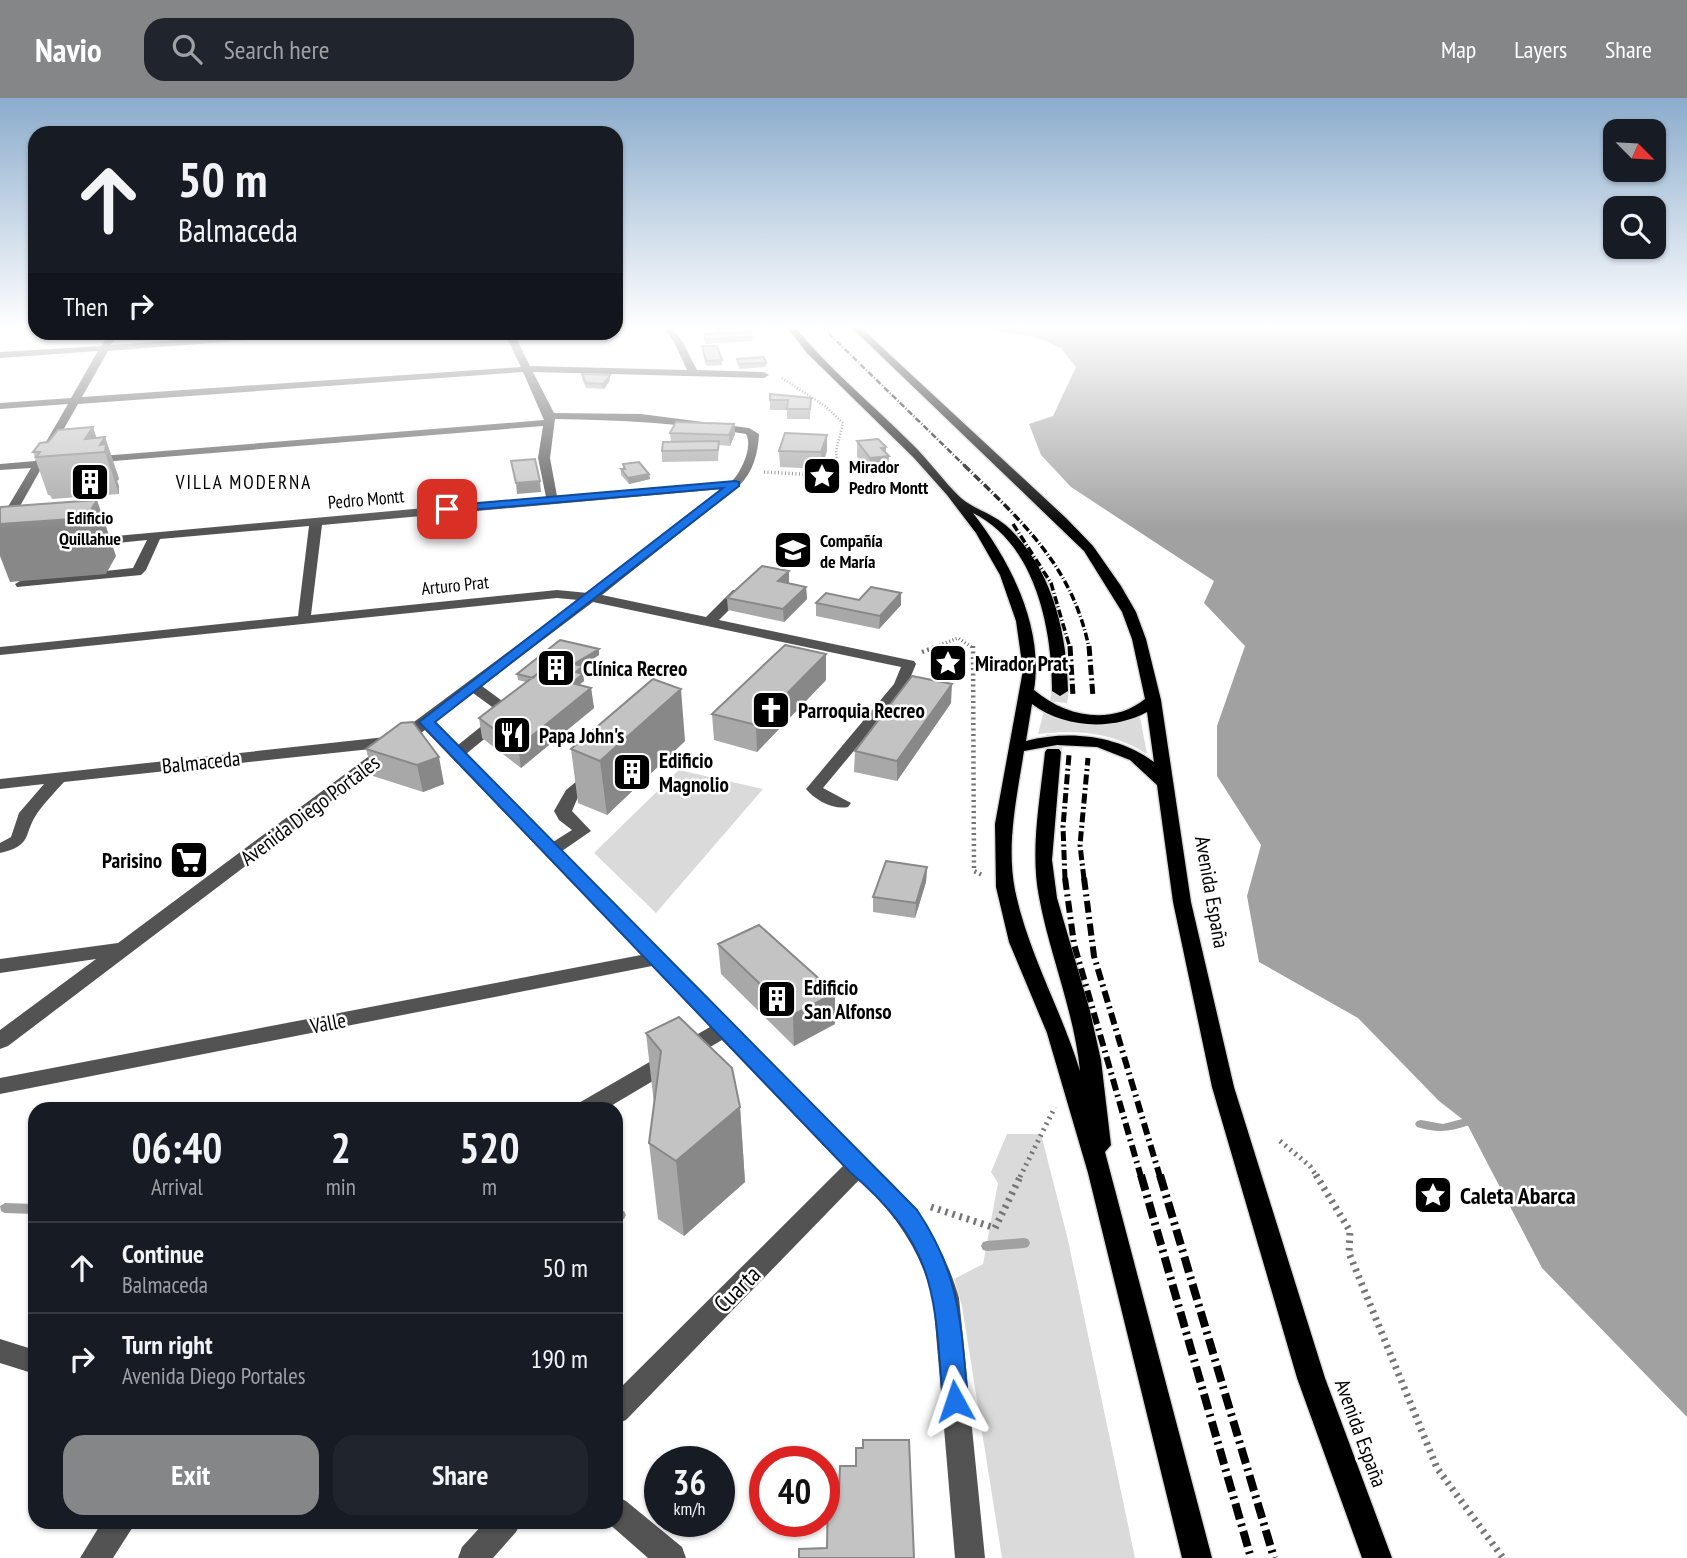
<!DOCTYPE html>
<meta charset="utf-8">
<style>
:root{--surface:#171b24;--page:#20242c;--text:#f1f3f6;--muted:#9ea1a6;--line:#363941;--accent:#858687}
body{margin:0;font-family:"PT Sans Narrow",sans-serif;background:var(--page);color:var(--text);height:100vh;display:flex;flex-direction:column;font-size:26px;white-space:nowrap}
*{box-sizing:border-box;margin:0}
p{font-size:23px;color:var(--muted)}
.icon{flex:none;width:38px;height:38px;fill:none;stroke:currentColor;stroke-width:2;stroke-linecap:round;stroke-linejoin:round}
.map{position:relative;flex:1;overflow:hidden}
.panel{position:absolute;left:28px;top:1004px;width:595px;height:427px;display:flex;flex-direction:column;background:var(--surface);border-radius:21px;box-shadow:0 2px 5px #0004}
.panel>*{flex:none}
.banner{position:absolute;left:28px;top:28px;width:595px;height:214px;border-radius:21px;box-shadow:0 2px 5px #0004;background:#171b24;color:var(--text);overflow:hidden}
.needle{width:46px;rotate:114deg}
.fabs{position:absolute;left:1603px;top:21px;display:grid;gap:14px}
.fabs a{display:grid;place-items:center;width:63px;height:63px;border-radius:14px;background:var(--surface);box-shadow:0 2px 5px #0004;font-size:35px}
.speed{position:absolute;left:644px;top:1348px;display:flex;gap:14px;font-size:35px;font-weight:700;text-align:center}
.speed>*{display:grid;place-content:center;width:91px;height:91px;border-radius:50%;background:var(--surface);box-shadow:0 2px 5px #0004;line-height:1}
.speed small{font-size:18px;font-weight:400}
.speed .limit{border:10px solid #d22;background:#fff;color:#111}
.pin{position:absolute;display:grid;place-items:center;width:60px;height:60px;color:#fff;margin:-30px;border-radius:14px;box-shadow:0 4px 10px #0006}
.me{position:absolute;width:77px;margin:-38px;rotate:355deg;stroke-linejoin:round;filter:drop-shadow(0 0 5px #0008)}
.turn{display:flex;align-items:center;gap:24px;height:147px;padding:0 35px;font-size:32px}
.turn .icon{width:91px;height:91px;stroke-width:2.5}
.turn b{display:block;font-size:49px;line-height:60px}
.then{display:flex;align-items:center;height:66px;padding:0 35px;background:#0003;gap:14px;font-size:26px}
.eta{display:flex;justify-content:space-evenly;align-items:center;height:119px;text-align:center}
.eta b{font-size:42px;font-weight:700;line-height:49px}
.action{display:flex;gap:14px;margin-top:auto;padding:14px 35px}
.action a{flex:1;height:80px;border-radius:21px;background:var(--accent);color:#fff;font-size:28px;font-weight:700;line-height:80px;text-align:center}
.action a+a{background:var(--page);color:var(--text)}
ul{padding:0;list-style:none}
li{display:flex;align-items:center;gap:21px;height:91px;padding:0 35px;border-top:2px solid var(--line)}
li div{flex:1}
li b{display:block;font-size:26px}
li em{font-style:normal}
header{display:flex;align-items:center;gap:42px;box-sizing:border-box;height:98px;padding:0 35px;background:var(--accent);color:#fff}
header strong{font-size:33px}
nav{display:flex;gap:38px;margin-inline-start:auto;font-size:24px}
.search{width:490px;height:63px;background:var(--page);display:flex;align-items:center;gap:18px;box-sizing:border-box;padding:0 24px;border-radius:21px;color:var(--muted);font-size:26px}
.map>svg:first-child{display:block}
</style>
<header>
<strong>Navio</strong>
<div class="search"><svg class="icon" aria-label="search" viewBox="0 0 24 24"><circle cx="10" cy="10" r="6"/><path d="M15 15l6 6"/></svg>Search here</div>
<nav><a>Map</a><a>Layers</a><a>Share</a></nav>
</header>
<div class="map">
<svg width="1687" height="1460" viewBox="0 0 1687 1460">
<rect width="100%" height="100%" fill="#fff"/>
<!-- green -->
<path fill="#dadada" d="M1044,613l39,13 57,-7 7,37c-36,-22 -67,-24 -109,-20z
M679,672l84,19 -107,124 -62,-60z
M1007,1036h34l27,106 67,318h-133l-40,-252 -8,-27 29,-15 15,-81 -7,-11z"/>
<!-- water -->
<path fill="#a1a1a1" d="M970,228h717v1091l-145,-149 -76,-146 -27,-21 -81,-83 -99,-56 -12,-66 14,-51 -44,-69v-50l28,-80 -41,-43 10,-22 -143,-94 -30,-32 -12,-31 24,-8 23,-49 -15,-19 -23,-10z"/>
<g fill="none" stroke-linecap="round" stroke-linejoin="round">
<!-- stream -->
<path fill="#a1a1a1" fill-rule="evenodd" d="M1466,1020l4,1 2,3 -2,3c-22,7 -31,8 -53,2l-2,-3 2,-3 4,-1 22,4z
M5,1105l30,1v10l-30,-1 -4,-2 -1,-5z
M616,1112l8,1 2,4 -2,4 -8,1z
M1024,1140l4,1 2,4 -2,4 -4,1 -37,3 -4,-1 -2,-4 2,-4 4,-1z"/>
<!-- major-tunnel -->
<path stroke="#d9d9d9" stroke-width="17" stroke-dasharray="17 8" stroke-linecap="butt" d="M1053,654l7,-61"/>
<!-- major casing -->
<g stroke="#dbdbdb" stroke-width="3">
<path id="major" d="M786,228h8c35,43 78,78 117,117 18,17 32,38 50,55 12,11 34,16 49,31 43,43 57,104 58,162l-8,5 -8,-5c0,-62 -16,-147 -79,-178 38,49 71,114 61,177 32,27 77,36 111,9l-13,-60 -10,-27 -38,-61 -234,-225h9l207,192 27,28 28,40 15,26 10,27 15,61 30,202 43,185 91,291 67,180h-30l-65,-180 -85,-291 -39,-185 -16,-117 -27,-25 -33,-13 -40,-2 -33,6c-7,45 -18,94 -9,139 13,63 46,119 65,181 -6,-60 -30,-115 -41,-174 -9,-47 1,-97 6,-145l2,-3h12l2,3 -9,108 5,38 33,113 11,49 10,85 -6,7 107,406h-30l-94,-385 -41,-140 -38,-91 -13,-55 -1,-63 28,-154 -7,-49 -16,-46 -24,-42 -29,-38 -33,-37 -107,-105zM1032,606c32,24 80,27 115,8l7,50c-37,-27 -85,-32 -128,-21z"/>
</g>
<!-- path-far4 -->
<path stroke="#757575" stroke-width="2.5" stroke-dasharray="1 2" stroke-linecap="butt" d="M782,280l43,28 18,17 -7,28 1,16"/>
<!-- path-far3 -->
<path stroke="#757575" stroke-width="3.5" stroke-dasharray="1 2.5" stroke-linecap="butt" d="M764,374l70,4 3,-11
M933,550l25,-10 15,10"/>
<!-- path-far2 -->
<path stroke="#757575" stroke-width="4.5" stroke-dasharray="2 3.5" stroke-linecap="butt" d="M973,548l1,225 8,4
M922,554l16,-6"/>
<!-- path-far1 -->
<path stroke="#757575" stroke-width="5" stroke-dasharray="2 4.5" stroke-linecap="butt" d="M1280,1043l30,25 7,11
M1020,1079l35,-70"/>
<!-- path -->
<path stroke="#757575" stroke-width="7" stroke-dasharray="2.5 5" stroke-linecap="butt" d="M1316,1077l34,56 -1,22 88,215 66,90
M931,1109l64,21 26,-53"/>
<!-- minor -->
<path fill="#535353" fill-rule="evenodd" d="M663,228h7l12,15 15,29 67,2 5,3 -5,3 -231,-6 21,41 87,1 108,14 10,6c-1,20 -6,38 -20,52l-137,109 104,22 27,-27h10v6l-24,24 195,41 2,3 -10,24 -83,100 28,15 -3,4c-15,3 -33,-7 -42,-18l88,-105 7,-17 -308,-65 -111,84 35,26 -51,42 87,88 19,-12 -13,-10 -5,-9 12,-21 22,-18h12l2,4 -2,4 -22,17 -6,14 19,20 -29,20 304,308c46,40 76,80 93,139l26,260h-30l-22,-260c-13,-48 -38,-85 -74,-118l-233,240 -10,4v-32l227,-226 -121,-126 -118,70h-30l3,-6 133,-77 -58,-61 -652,128v-16l641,-123 -216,-225 -417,316 -8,3v-19l96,-71 -96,14v-14l118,-16 262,-195 -316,34c-9,10 -18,19 -26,30 -16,23 -4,33 -38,41v-10l11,-6 8,-24 25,-29 -44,5v-10l395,-43 183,-136 -21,-2 -557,57v-8l298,-31 11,-90 -149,13 -14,31 -5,5 -124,12 -2,-3 7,-4 111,-12 14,-28 -60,6 -4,-1v-6l463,-42 -8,-39 5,-32 -454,37 -6,-3 6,-3 455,-37 -21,-48 -445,32 -32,56 16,-1 6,3 -6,3 -20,2 -36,64 -6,4v-15l31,-52 -31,2v-6l35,-3 33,-57 -68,5v-6l71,-5 27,-47 -98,7v-6l102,-6 7,-14h9l-7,13 188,-13h52l-243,19 -26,46 439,-30 -17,-35h9l17,34 157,4 -13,-28zM555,321c65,1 127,4 191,15 7,12 -4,37 -14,47l-175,15 -7,-38zM722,391l-134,104 -31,-3 -246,25 11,-90zM473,595l26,19 -41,33 -23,-23z
M0,1241l35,11v24l-35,-11z
M616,1398l10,5 56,46 4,11h-38l-41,-36h9z
M102,1424h34l-23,36h-33z
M485,1424h36l-5,10 -23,26h-35l4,-11z"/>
<!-- major -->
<use href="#major" fill="#000" fill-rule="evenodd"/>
<!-- rail-far4 -->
<path stroke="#000" stroke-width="2.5" stroke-dasharray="6 2 1 2" stroke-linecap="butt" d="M821,228l145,141"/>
<!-- rail-far3 -->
<path stroke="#000" stroke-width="3.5" stroke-dasharray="8 2.5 1 2.5" stroke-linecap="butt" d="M964,367c58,57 108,100 125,183
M1013,426l38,59 19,65"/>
<!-- rail-far2 -->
<path stroke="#000" stroke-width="5" stroke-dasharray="10 3.5 2 3.5" stroke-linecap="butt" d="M1070,548l3,50
M1089,548l4,51
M1065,781l-2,-52 6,-72
M1084,781l-4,-34 8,-87"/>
<!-- rail-far1 -->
<path stroke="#000" stroke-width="6" stroke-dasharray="12 4.5 2 4.5" stroke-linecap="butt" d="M1065,780l9,66 67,233
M1084,780l10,78 66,221"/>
<!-- rail -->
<path stroke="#000" stroke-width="8" stroke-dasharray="16 5 2.5 5" stroke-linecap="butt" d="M1141,1077l110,383
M1160,1077l114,383"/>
</g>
<!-- wall -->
<path fill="#a8a8a8" d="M713,228h34v2h-11v3l-21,1z
M126,234h21l1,4 -7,4 -13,-2z
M704,236l48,3v4l-47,3z
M702,248l20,14v5l-16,1z
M737,261l29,4v4l-27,2z
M582,276l28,6 -6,9 -18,-1 -4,-9z
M811,300l-1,21h-23v-9h-17v-10z
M734,326l1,10 -5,12 -11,-1 -1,16 -56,1v-11l9,-9 -1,-9z
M93,329l3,11 9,-1 14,42 -2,2 2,5v8l-67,5 -2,-4h-2l-15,-43 15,-10z
M827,337v15l-5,19 -42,-2 -1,-16z
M857,343l29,12 2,19 -18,2 -13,-17z
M623,366l26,10 1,5 -21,5 -8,-9v-6h2z
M789,473v12l17,4 1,12 -23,23 -56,-12 -1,-12z
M859,502l42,5 -22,24 -63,-13v-13z
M599,557l-17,11h1l1,7 -1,1 1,7 -5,4 12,3 3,20 -73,60 -39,-30 -3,-20 47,-36 -8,-2 -1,-6z
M826,582l-69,72 -43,-12 -2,-26z
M951,605l-54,78 -43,-9 1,-21z
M413,624l31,62 -21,8 -50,-16 -7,-27z
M685,643l-78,74 -29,-12 -7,-54z
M927,769l-1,15 -11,36 -42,-6v-15z
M718,846l117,80 -41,22 -73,-72z
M646,935l94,74 5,75 -61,54 -26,-17 -9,-76 5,-39z"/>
<!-- shaded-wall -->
<path fill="#888" d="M139,234h8l1,4 -7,4z
M536,234h17v1l-16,2z
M610,277v5l-6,9 -1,-5z
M734,326l1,10 -5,12 -1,-11z
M93,329l8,25 -16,-13z
M827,337v15l-5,19 -1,-17z
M105,339l14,42 -2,2 2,5v8l-14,-42 -5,-7z
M886,349v9h3l-1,16 -18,2v-16l11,-10z
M649,376l1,5 -21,5 -1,-6z
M540,383l1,11 -24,2 -1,-11z
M97,402l19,56 -10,18 -96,8 -10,-26v-32z
M789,473v12l-11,-2z
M806,489l1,12 -23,23 -1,-13z
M901,495v12l-22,24 1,-13z
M599,551v6l-24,16 -1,-7z
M826,556v26l-69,72 -1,-27z
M583,568l1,7 -7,6 -1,-7z
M583,576l1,7 -15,12 -1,-7z
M952,586l-1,19 -54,78v-20z
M591,590l3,20 -73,60 -3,-21z
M681,591l4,52 -78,74 -7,-54z
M439,659l5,27 -21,8 -6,-27z
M927,769l-1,15 -11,36 1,-15z
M835,895v31l-41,22 -1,-31z
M740,1009l5,75 -61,54 -8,-75z"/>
<!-- building -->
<path fill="#c3c3c3" stroke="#888" stroke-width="2" d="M714,228h22l-21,2z
M750,234l2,5 -47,2 -1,-5z
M702,248h15l5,14 -16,1z
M764,259l2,6 -27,1 -2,-5z
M582,276l28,1 -7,9 -17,-1z
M770,296l41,4 -1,11h-23l1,-9h-18z
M676,324l58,2 -5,11 -59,-2z
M93,329l-8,12 20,-2 -5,8 6,-1 -1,8 -69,5 4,-5h-7l7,-9 8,-1 10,-12z
M785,335l42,2 -6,17 -42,-1z
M878,341l8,8 -5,1 8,8 -19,2 -13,-17z
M719,343l-1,9 -56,1 1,-9z
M535,361l5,22 -24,2 -5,-22z
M639,364l10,12 -21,4 -7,-9h4l-2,-5z
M97,402l-11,18 -86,6v-15l1,-2z
M762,468l27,5 -11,10 28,6 -23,22 -56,-11z
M871,489l30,6 -21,23 -64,-13 10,-10 33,7z
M560,542l39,9 -25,15 9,2 -7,6 7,2 -11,9 -35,-9 -4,4 -16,-4z
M785,547l41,9 -70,71 -44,-11z
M537,576l54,14 -73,59 -39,-29z
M912,578l40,8 -55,77 -42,-10z
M653,581l28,10 -81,72 -29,-12z
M413,624l26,35 -22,8 -51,-16 35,-26z
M886,763l41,6 -11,36 -43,-6z
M759,827l76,68 -42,22 -75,-71z
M679,919l53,51 8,39 -64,54 -27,-18 12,-92 -15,-18z
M863,1342h46l5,118h-115v-9l28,-1 1,-58h11l1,-24h16v-18h7z"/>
<!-- sky -->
<linearGradient id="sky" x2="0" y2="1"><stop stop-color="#8baccc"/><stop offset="0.53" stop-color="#fff"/><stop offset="1" stop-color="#fff" stop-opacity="0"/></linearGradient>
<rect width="1687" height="432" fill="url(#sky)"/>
<!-- route -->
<path fill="#1a73e8" stroke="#114b97" stroke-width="2" d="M735,383l4,1v4l-304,236 482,488c44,65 44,116 51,191l-4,8 -9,4 -9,-4 -3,-8c-9,-107 -5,-154 -93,-229l-431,-450 304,-234 -276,24 -3,-1v-5z"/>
<!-- icons -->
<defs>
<g id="sight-square" transform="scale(2.0125)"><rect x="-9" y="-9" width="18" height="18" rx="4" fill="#000" stroke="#fff"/><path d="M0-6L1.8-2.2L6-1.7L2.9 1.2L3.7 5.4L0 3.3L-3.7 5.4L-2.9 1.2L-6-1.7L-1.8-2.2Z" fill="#fff"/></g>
<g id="building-square" transform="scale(2.0125)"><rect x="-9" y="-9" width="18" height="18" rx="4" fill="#000" stroke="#fff"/><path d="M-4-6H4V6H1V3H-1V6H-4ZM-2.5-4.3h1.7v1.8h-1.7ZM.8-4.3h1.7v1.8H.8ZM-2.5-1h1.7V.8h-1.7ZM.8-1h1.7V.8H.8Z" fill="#fff"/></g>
<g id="school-square" transform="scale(2.0125)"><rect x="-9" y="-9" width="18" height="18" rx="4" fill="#000" stroke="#fff"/><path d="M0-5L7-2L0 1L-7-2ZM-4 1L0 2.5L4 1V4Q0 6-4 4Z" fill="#fff"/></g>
<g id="church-square" transform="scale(2.0125)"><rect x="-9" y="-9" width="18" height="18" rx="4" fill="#000" stroke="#fff"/><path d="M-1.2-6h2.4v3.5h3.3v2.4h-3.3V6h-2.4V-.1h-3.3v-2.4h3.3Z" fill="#fff"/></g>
<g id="restaurant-square" transform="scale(2.0125)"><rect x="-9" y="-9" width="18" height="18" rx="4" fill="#000" stroke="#fff"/><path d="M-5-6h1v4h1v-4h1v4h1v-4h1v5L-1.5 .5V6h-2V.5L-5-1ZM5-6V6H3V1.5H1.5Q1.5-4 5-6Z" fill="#fff"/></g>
<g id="supermarket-square" transform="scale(2.0125)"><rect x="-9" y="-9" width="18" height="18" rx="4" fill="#000" stroke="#fff"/><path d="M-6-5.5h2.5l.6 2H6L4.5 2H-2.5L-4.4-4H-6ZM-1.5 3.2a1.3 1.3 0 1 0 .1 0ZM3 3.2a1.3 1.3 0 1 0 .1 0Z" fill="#fff"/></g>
</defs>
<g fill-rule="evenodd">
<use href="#sight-square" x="822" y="378"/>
<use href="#building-square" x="90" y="384"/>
<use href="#school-square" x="793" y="452"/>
<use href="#sight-square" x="948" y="565"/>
<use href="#building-square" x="556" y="570"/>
<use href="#church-square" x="771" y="612"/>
<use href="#restaurant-square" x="512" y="637"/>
<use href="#building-square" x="632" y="674"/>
<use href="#supermarket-square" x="189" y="762"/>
<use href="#building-square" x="777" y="901"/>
<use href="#sight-square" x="1433" y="1097"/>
</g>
<g text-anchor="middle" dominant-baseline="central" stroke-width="5" stroke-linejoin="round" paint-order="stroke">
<!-- far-poi labels -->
<g font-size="18" font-weight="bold" fill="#000" stroke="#fff" text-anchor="start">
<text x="849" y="368">Mirador<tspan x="849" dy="21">Pedro Montt</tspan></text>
<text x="90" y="419" text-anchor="middle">Edificio<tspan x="90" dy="21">Quillahue</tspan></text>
<text x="820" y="442">Compañía<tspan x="820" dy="21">de María</tspan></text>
</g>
<!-- far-street labels -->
<g font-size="18" fill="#000" stroke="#fff">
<text transform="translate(366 401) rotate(-5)">Pedro Montt</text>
<text transform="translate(455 487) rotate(-6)">Arturo Prat</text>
</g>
<!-- far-neighbourhood labels -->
<g font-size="19" letter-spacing="2" fill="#000" stroke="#fff">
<text x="244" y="384">VILLA MODERNA</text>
</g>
<!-- poi labels -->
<g font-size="21" font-weight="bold" fill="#000" stroke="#fff" text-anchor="start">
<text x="975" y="565">Mirador Prat</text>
<text x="583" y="570">Clínica Recreo</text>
<text x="798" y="612">Parroquia Recreo</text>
<text x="539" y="637">Papa John's</text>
<text x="659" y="662">Edificio<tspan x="659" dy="24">Magnolio</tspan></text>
<text x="162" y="762" text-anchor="end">Parisino</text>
<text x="804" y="889">Edificio<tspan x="804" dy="24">San Alfonso</tspan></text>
</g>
<!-- street labels -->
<g font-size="21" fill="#000" stroke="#fff">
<text transform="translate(201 664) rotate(-6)">Balmaceda</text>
<text transform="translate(310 712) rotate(-37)">Avenida Diego Portales</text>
<text transform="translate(1212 794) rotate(80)">Avenida España</text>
<text transform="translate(328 925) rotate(-11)">Valle</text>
<text transform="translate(1361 1335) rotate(70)">Avenida España</text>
</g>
<!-- near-poi labels -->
<g font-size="24" font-weight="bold" fill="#000" stroke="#fff" text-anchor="start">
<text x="1460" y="1097">Caleta Abarca</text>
</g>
<!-- near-street labels -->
<g font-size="24" fill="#000" stroke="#fff">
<text transform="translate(737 1191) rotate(-45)">Cuarta</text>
</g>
</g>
</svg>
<div class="fabs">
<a><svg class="needle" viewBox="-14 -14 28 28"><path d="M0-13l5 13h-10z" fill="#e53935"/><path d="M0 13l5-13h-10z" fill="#9ea1a6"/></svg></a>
<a><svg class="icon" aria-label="search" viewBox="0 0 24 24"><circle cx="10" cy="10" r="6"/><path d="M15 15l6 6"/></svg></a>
</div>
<div class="speed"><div>36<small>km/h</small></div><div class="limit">40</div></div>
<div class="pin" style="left:447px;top:411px;background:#d93025"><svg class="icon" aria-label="arrive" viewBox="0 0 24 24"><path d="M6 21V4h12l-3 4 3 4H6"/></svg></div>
<svg class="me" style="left:955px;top:1303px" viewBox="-20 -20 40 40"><path d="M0-17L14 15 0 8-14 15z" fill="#1a73e8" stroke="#fff" stroke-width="4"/></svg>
<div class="banner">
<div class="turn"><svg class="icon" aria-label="ahead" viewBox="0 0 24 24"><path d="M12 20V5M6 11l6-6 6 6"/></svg><div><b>50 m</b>Balmaceda</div></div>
<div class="then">Then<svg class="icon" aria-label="right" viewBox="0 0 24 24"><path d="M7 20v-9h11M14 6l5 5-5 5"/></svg></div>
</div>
<section class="panel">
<div class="eta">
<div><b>06:40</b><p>Arrival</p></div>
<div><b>2</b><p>min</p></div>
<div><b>520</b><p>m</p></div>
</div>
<ul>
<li><svg class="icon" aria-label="ahead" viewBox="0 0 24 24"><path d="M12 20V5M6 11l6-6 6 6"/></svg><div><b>Continue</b><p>Balmaceda</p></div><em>50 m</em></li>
<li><svg class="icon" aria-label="right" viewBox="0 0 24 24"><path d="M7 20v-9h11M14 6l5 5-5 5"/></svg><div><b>Turn right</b><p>Avenida Diego Portales</p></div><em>190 m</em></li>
</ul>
<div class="action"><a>Exit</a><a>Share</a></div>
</section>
</div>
